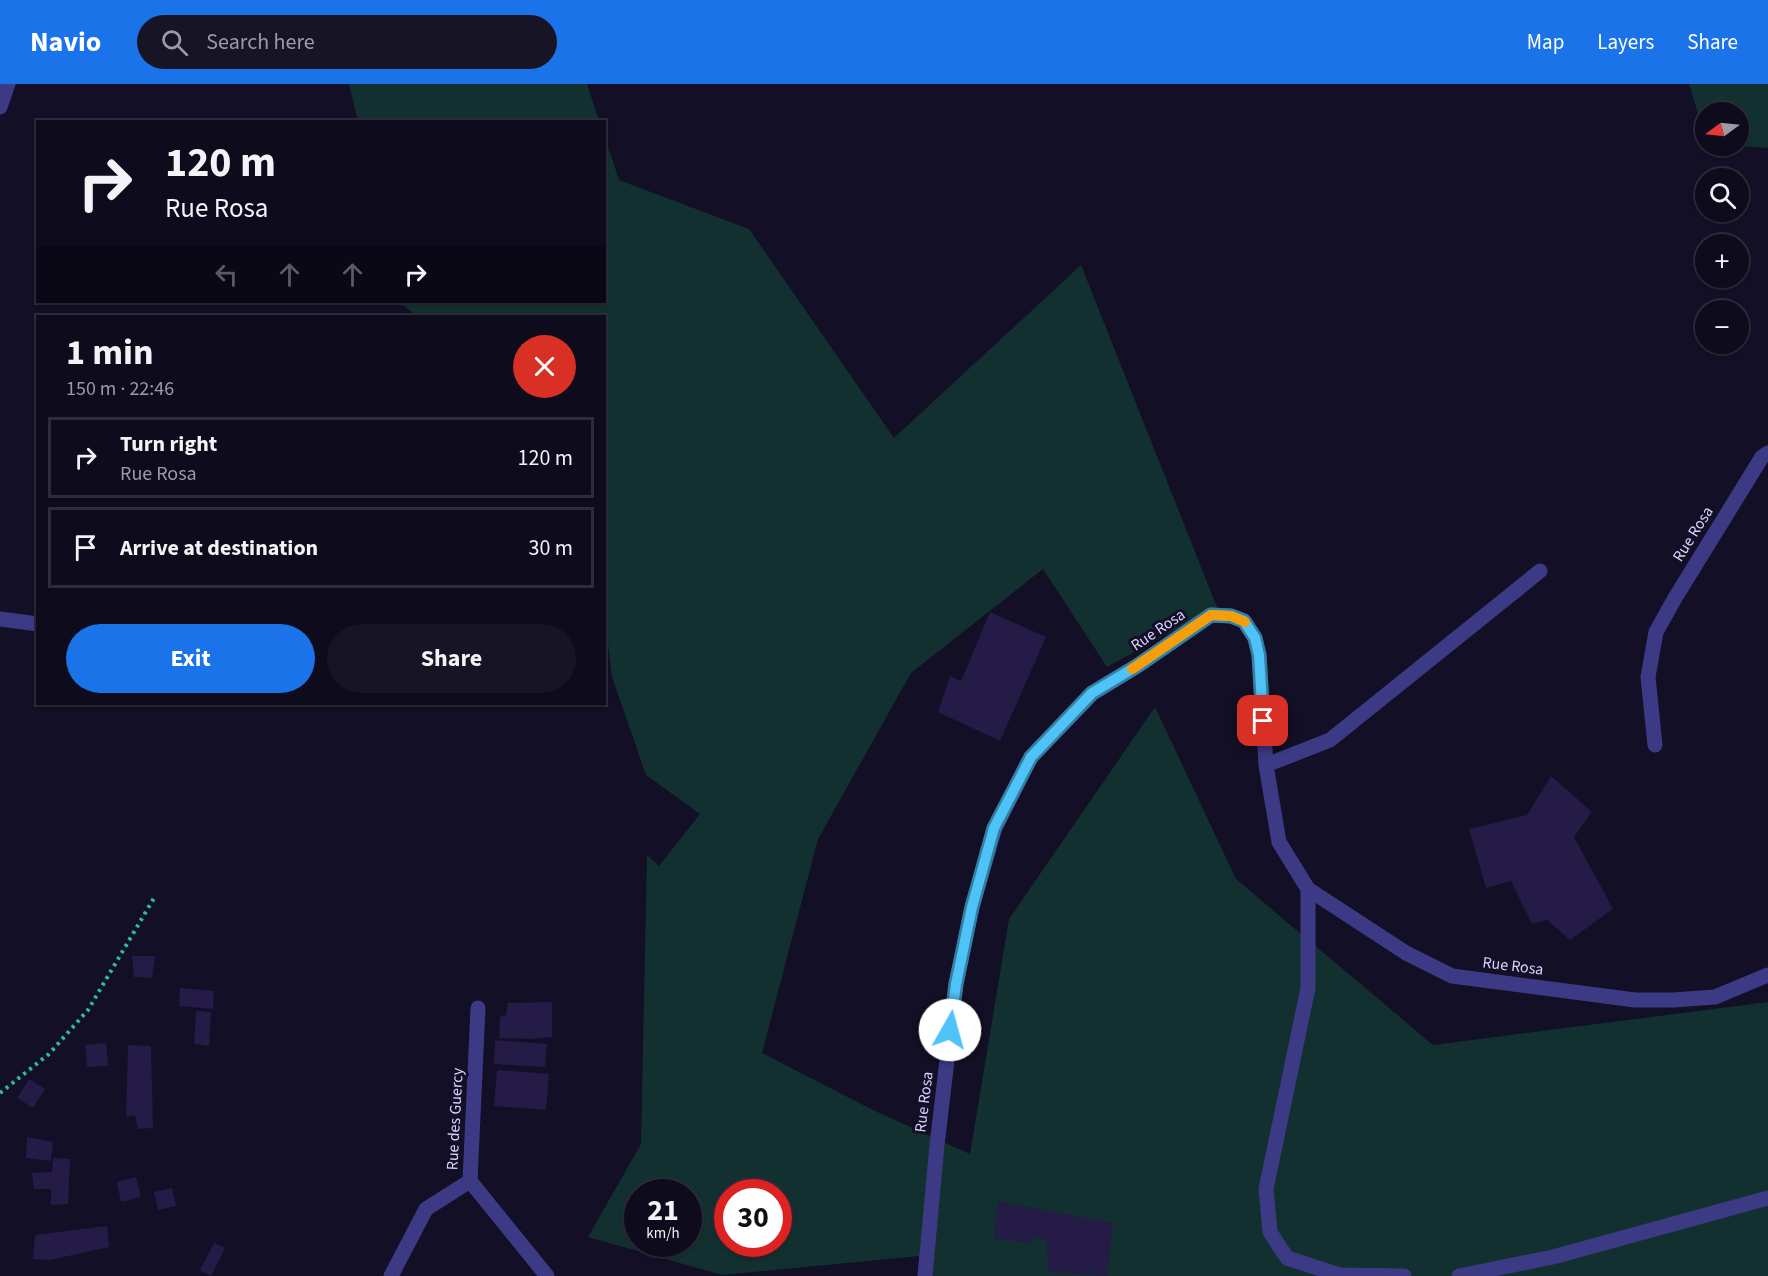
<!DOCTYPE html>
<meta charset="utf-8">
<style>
:root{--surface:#0e0b1c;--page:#171425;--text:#f1f3f6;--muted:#9b9ba3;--line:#2e2b3b;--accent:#1a73e8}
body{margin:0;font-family:"Source Sans 3",sans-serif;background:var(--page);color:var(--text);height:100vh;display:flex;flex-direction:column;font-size:22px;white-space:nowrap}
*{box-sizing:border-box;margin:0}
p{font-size:20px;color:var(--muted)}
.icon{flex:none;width:33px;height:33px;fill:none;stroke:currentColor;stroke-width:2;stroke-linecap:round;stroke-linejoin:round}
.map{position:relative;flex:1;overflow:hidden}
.details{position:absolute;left:36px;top:231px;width:570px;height:390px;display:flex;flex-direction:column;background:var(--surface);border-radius:0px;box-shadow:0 2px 4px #0004,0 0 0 2px var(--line)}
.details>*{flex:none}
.banner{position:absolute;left:36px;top:36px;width:570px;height:183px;border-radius:0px;box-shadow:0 2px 4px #0004,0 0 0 2px var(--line);background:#0e0b1c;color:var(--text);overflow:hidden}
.needle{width:39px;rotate:255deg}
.tools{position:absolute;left:1695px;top:18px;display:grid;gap:12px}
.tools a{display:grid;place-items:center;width:54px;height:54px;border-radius:50%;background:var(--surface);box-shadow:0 2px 4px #0004,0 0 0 2px var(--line);font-size:30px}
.speed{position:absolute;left:624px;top:1095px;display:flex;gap:12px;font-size:30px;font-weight:700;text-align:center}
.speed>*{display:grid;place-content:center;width:78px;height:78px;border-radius:50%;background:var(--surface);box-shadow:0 2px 4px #0004,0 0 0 2px var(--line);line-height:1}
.speed small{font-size:15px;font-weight:400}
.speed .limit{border:9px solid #d22;background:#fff;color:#111}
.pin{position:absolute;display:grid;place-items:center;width:51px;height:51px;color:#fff;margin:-26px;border-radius:12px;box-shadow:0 3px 9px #0006}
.me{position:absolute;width:66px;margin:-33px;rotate:7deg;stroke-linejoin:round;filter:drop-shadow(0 0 4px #0008)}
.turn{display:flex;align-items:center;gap:21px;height:126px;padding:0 30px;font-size:27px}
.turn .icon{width:78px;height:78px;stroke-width:2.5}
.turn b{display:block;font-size:42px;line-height:51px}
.lanes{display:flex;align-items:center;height:57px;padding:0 30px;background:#0003;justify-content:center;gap:30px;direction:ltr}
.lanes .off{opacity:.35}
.round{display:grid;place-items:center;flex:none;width:63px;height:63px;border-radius:32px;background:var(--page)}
.summary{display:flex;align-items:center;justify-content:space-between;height:102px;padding:0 30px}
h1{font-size:36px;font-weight:700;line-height:45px}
.cta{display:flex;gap:12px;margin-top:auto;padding:12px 30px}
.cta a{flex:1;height:69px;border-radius:36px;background:var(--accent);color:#fff;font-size:24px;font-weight:700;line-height:69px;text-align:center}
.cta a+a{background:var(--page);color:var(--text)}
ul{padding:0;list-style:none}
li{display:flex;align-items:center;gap:18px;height:81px;margin:0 12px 9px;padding:0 18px;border:3px solid var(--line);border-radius:0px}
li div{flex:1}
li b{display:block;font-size:22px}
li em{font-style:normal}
header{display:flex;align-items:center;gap:36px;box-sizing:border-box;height:84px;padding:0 30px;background:var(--accent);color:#fff}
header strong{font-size:28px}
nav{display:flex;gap:33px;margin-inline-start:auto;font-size:21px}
.search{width:420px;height:54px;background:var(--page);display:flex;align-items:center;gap:15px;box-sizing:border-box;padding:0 21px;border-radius:33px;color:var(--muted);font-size:22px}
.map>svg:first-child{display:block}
</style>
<header>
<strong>Navio</strong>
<div class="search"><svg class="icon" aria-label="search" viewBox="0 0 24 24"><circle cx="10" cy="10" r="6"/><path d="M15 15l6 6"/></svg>Search here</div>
<nav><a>Map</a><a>Layers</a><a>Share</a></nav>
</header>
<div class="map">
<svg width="1768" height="1192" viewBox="0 0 1768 1192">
<rect width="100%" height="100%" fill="#130f26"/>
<!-- green -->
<path fill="#12302f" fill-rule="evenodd" d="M349,0h238l12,37h-241z
M1689,0h79v64l-31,-2h1v-34h-32l-1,24z
M605,53l14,43 130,49 145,209 187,-173 136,342 -110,60 -64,-98 -132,104 -93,166 -56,214 111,57 97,44 39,-235 146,-212 81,172 197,166 335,-43v274h-850l1,-20 -197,19 -134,-38 53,-93 6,-289 12,11 41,-52 -54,-39 -34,-98 -8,-63v-298h-186l-20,-14h206zM638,1108h50v52h-50zM728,1108h50v52h-50z"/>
<!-- building -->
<path fill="#241b47" d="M990,528l56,25 -46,104 -62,-29 12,-36 11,5z
M1551,692l41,36 -18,25 39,72 -43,31 -23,-20 -15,4 -21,-43 -25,7 -17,-59 58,-14z
M132,872h23l-3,22 -18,-1z
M180,904l34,3 -1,18 -34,-3z
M552,918v35l-21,2 -32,-1 1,-21 6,-2 2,-12z
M196,927l15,1 -2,34 -15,-2z
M495,956l52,4 -2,23 -51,-3z
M106,959l2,23 -21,1 -2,-22z
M128,961l23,1 2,82 -15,1 -3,-14 -9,2z
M497,986l52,4 -3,36 -52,-4z
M29,995l16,10 -12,19 -16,-10z
M27,1053l26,5 -2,19 -25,-3z
M53,1074l17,1 -2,45 -17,1v-16h-17l-2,-16 20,-1z
M136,1093l5,20 -20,5 -4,-20z
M172,1104l4,18 -18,4 -4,-18z
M998,1117l115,22 -6,53 -59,-4 -1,-32 -14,-2 -5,5 -34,-5z
M107,1142l2,21 -59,13 -17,-1 2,-24z
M214,1159l11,5 -14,28 -11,-6z"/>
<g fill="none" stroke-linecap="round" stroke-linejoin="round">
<!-- path -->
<path stroke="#2fb8b0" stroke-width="4" stroke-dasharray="3 4.5" stroke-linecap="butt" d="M0,1009l49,-39 39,-44 66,-112"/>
<!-- street -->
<path stroke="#3d3a85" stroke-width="15" d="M0,23l8,-23
M0,535l38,5
M1655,661l-7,-68 8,-45 19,-34 87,-141 6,-4
M1266,681l64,-25 210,-169
M1308,805v99l-42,201 4,43 17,26 52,17 65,1
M478,924l-8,173 77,95
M391,1192l35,-67 44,-28
M925,1192l12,-131 19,-161 16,-77 23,-79 36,-71 61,-63 45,-28 74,-51 20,1 13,5 11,17 4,17 7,110 13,77 29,47 98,64 46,23 183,24h38l42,-3 53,-22
M1459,1192l94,-19 215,-59"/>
</g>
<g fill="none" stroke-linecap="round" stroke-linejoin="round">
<!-- route casing -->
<g stroke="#337fa1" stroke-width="15">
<path id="route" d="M950,946l6,-46 16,-77 22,-79 37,-71 61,-64 45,-27 74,-51 20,1 13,5 11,17 4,17 4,66"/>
</g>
<!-- route -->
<use href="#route" stroke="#4fc3f7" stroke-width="10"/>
<!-- slow -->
<path stroke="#f59e0b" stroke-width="10" d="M1132,585l79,-54 20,1 14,6"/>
</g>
<g text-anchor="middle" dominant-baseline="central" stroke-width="6" stroke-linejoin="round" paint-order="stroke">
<!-- street labels -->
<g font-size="16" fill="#d9d4ff" stroke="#130f26">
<text transform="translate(1693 450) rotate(-58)">Rue Rosa</text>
<text transform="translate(1158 546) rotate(-34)">Rue Rosa</text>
<text transform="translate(1513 882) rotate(7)">Rue Rosa</text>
<text transform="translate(924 1018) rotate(-83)">Rue Rosa</text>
<text transform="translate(455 1035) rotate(-87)">Rue des Guercy</text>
</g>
</g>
</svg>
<div class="tools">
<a><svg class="needle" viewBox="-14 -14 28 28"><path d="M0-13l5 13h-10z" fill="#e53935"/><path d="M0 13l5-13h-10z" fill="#9b9ba3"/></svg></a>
<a><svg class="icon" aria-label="search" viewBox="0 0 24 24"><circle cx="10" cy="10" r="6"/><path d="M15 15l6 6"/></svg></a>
<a>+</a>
<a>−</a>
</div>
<div class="speed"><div>21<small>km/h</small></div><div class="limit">30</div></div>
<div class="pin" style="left:1263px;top:637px;background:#d93025"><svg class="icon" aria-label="arrive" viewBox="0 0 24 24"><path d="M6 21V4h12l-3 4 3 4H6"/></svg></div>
<svg class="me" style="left:950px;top:946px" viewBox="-20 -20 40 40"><circle r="19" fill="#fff"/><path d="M0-13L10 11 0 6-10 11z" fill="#4fc3f7"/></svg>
<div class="banner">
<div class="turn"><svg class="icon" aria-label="right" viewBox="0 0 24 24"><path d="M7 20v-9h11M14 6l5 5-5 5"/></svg><div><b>120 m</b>Rue Rosa</div></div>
<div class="lanes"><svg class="icon off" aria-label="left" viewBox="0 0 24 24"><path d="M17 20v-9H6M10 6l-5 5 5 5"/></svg><svg class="icon off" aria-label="ahead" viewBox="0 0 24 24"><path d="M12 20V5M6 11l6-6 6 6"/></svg><svg class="icon off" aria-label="ahead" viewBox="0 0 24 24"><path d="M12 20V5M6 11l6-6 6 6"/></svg><svg class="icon" aria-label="right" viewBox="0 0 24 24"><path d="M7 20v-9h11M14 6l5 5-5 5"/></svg></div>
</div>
<section class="details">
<div class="summary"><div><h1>1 min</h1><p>150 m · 22:46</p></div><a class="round" style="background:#d93025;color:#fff"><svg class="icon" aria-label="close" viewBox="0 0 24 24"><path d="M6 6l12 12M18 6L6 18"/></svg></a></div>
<ul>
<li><svg class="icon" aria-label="right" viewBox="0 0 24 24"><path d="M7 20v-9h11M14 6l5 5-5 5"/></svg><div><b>Turn right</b><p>Rue Rosa</p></div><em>120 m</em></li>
<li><svg class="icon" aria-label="arrive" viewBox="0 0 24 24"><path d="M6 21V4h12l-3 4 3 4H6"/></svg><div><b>Arrive at destination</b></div><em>30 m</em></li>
</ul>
<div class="cta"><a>Exit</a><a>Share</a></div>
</section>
</div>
